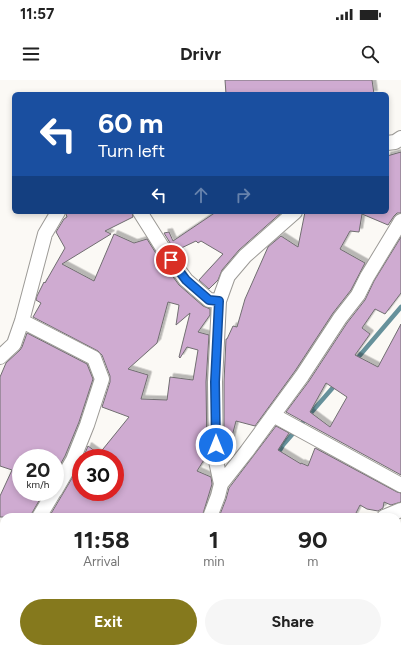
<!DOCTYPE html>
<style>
:root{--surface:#fff;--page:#f6f6f6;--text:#222;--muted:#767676;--accent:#85791d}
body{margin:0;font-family:Figtree,sans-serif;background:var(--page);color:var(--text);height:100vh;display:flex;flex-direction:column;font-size:15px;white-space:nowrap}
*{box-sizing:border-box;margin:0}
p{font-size:13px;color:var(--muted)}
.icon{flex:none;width:22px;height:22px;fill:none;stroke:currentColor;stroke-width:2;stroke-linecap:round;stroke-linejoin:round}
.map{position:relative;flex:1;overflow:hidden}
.drawer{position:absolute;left:0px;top:433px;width:401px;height:140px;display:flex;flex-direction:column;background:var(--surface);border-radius:12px 12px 0 0;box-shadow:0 2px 6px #0003}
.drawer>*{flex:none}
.top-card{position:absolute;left:12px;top:12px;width:377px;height:122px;border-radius:6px;box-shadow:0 2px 6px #0003;background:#1a4fa0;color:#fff;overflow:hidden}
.speed{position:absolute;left:12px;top:369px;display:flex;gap:8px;font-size:20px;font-weight:700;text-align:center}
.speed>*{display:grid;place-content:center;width:52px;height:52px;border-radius:50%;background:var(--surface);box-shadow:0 2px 6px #0003;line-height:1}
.speed small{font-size:10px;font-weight:400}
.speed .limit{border:6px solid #d22;background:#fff;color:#111}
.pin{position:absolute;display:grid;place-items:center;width:34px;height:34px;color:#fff;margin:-17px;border:2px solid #fff;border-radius:50%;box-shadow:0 1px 4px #0007}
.me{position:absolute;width:44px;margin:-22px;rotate:0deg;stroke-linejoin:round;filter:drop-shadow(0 0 3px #0008)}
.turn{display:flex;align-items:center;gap:14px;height:84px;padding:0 20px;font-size:18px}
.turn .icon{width:52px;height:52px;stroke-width:2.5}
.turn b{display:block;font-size:28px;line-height:34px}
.lanes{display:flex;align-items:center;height:38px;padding:0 20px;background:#0003;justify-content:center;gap:20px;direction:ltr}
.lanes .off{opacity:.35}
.eta{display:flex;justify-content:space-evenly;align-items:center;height:68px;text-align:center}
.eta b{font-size:24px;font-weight:700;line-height:28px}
.primary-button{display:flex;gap:8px;margin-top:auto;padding:8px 20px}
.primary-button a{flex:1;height:46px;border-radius:24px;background:var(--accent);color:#fff;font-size:16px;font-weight:700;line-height:46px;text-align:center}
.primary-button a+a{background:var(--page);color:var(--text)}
.status{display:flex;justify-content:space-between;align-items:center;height:28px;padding:0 20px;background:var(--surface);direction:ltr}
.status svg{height:11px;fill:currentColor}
header{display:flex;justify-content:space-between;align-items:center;height:52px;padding:0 20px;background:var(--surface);font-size:18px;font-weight:700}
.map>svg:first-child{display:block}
</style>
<div class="status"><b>11:57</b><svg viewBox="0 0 49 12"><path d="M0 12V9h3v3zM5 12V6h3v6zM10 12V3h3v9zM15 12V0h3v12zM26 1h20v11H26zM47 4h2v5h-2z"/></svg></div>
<header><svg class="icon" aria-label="menu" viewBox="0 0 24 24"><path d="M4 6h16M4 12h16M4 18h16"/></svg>Drivr<svg class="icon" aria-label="search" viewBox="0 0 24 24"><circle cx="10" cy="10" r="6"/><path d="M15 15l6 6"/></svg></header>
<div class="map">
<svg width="401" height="573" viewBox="0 0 401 573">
<defs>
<pattern id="forest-firs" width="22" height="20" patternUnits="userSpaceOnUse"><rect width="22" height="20" fill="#a7c196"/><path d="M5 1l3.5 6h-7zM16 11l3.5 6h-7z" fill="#8fa580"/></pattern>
<filter id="shadow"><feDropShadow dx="3.5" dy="-3.5" stdDeviation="0" flood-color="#0004"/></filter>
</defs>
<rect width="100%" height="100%" fill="#fbf9f5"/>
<!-- forest -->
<path fill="url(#forest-firs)" d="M401,495v78h-68v-4h64v-73z"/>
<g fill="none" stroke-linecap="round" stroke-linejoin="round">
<!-- stream -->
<path stroke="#66919b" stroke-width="4.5" d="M355,281l46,-54
M277,375l6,-10 53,-61
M92,573l6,-4"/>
</g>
<!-- building -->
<path fill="#cfabd1" stroke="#716e71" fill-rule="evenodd" filter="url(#shadow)" d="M225,0h147l2,14h-148z
M401,72v61h-4l-3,3 -6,9 -26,-11 -3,18 -9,-1 -10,18 25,14 -14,27 -18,23 -38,58 -40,55 -19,-5 -6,23 -6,-1v-61l2,-43h1l6,-13 4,1 8,-28 23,-52 13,-11 17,11 7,-35h82v-56z
M66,132h66l1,5 -28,14 6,3 -49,30 32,17 20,-47 20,9 13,-4 10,16 22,30 24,21 7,3v6l-12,17 11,3 -3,47 1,73 -10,16 14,6 1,7 -10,33h-153l32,-54v29h34v-34h-32l5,-12 11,8 30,-37 -27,-10 8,-25v-6l-8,-21 -4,-4 -65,-34 8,-14 -5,-3 1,-4 7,-14 1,1 20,-35 -9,-16 8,-13 3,-2 -1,-3zM168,222l11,3 -3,20 14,-12 -11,44 1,1 7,-11 11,3 -5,30 -23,-3 -3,23 -26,-1 7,-24 -20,-6 29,-26z
M216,132h66l-43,38 -17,20 -4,10 -9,9 -10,-9 24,-26 -22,-13 -3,2 -2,-2 -21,10 -11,-18 5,-1 4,9z
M401,157v56l-16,21 -10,-5 -13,19 8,6 -15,21 23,12 23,-43v151l-115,-63 23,-31 38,-58 18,-23 9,-19zM326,303l21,14 -17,30 -20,-15z
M27,253l60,31 6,15 -14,43 -14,34 -10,18v-16h-34v34h23l-12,21 -1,4h-31v-21l12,-26 -12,-4v-89l6,-14 14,-13 2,-3z
M276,346l13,7 -11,17 23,14v-1l7,3 7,-18 82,44 4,1v9l-10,3 -7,-3 -1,6 -5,3 -11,-2 -7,-4 -6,12h-135l7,-18 3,-11z"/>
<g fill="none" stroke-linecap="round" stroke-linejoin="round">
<!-- minor casing -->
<g stroke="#9c9a96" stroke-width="16">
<path id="minor" d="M387,63l8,-1 6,-4
M140,132l24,38 22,30 23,20 10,1 9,-25 17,-20 50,-44
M219,221l-4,81 1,79 5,23
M22,241l72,37 8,21 -15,46 -14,35 -18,31
M0,277l14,-13 8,-23 23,-87 13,-22
M273,335l128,70
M39,437l15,-25
M210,437l8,-21 3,-12 26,-33 55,-75 38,-58 18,-23 9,-18 34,-56
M384,437l17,-7
M0,455l4,2
M0,502l4,-15
M397,536l4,-8
M173,573v-4
M305,573v-4
M378,573l2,-4"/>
</g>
<!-- minor -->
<use href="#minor" stroke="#fff" stroke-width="14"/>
</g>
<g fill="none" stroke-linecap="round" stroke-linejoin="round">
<!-- route casing -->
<g stroke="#114b97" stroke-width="10">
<path id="route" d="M171,180l15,20 23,20 10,1 -4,81 1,63"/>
</g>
<!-- route -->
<use href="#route" stroke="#1a73e8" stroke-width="7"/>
</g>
</svg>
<div class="speed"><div>20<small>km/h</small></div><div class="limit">30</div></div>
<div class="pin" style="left:171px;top:180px;background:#d93025"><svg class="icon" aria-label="arrive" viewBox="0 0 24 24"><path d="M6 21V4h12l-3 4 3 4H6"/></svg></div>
<svg class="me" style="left:216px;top:365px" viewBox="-20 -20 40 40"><circle r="17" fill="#1a73e8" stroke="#fff" stroke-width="3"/><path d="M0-11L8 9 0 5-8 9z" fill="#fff"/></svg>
<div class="top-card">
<div class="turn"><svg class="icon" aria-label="left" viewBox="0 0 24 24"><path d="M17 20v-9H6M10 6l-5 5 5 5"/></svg><div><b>60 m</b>Turn left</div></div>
<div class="lanes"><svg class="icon" aria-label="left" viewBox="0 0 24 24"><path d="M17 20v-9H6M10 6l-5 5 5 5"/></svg><svg class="icon off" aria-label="ahead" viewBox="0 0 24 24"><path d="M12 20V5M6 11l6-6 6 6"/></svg><svg class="icon off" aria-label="right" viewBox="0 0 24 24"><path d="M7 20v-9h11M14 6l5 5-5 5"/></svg></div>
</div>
<section class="drawer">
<div class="eta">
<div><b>11:58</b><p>Arrival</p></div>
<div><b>1</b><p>min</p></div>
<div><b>90</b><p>m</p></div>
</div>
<div class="primary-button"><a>Exit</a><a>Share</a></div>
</section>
</div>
